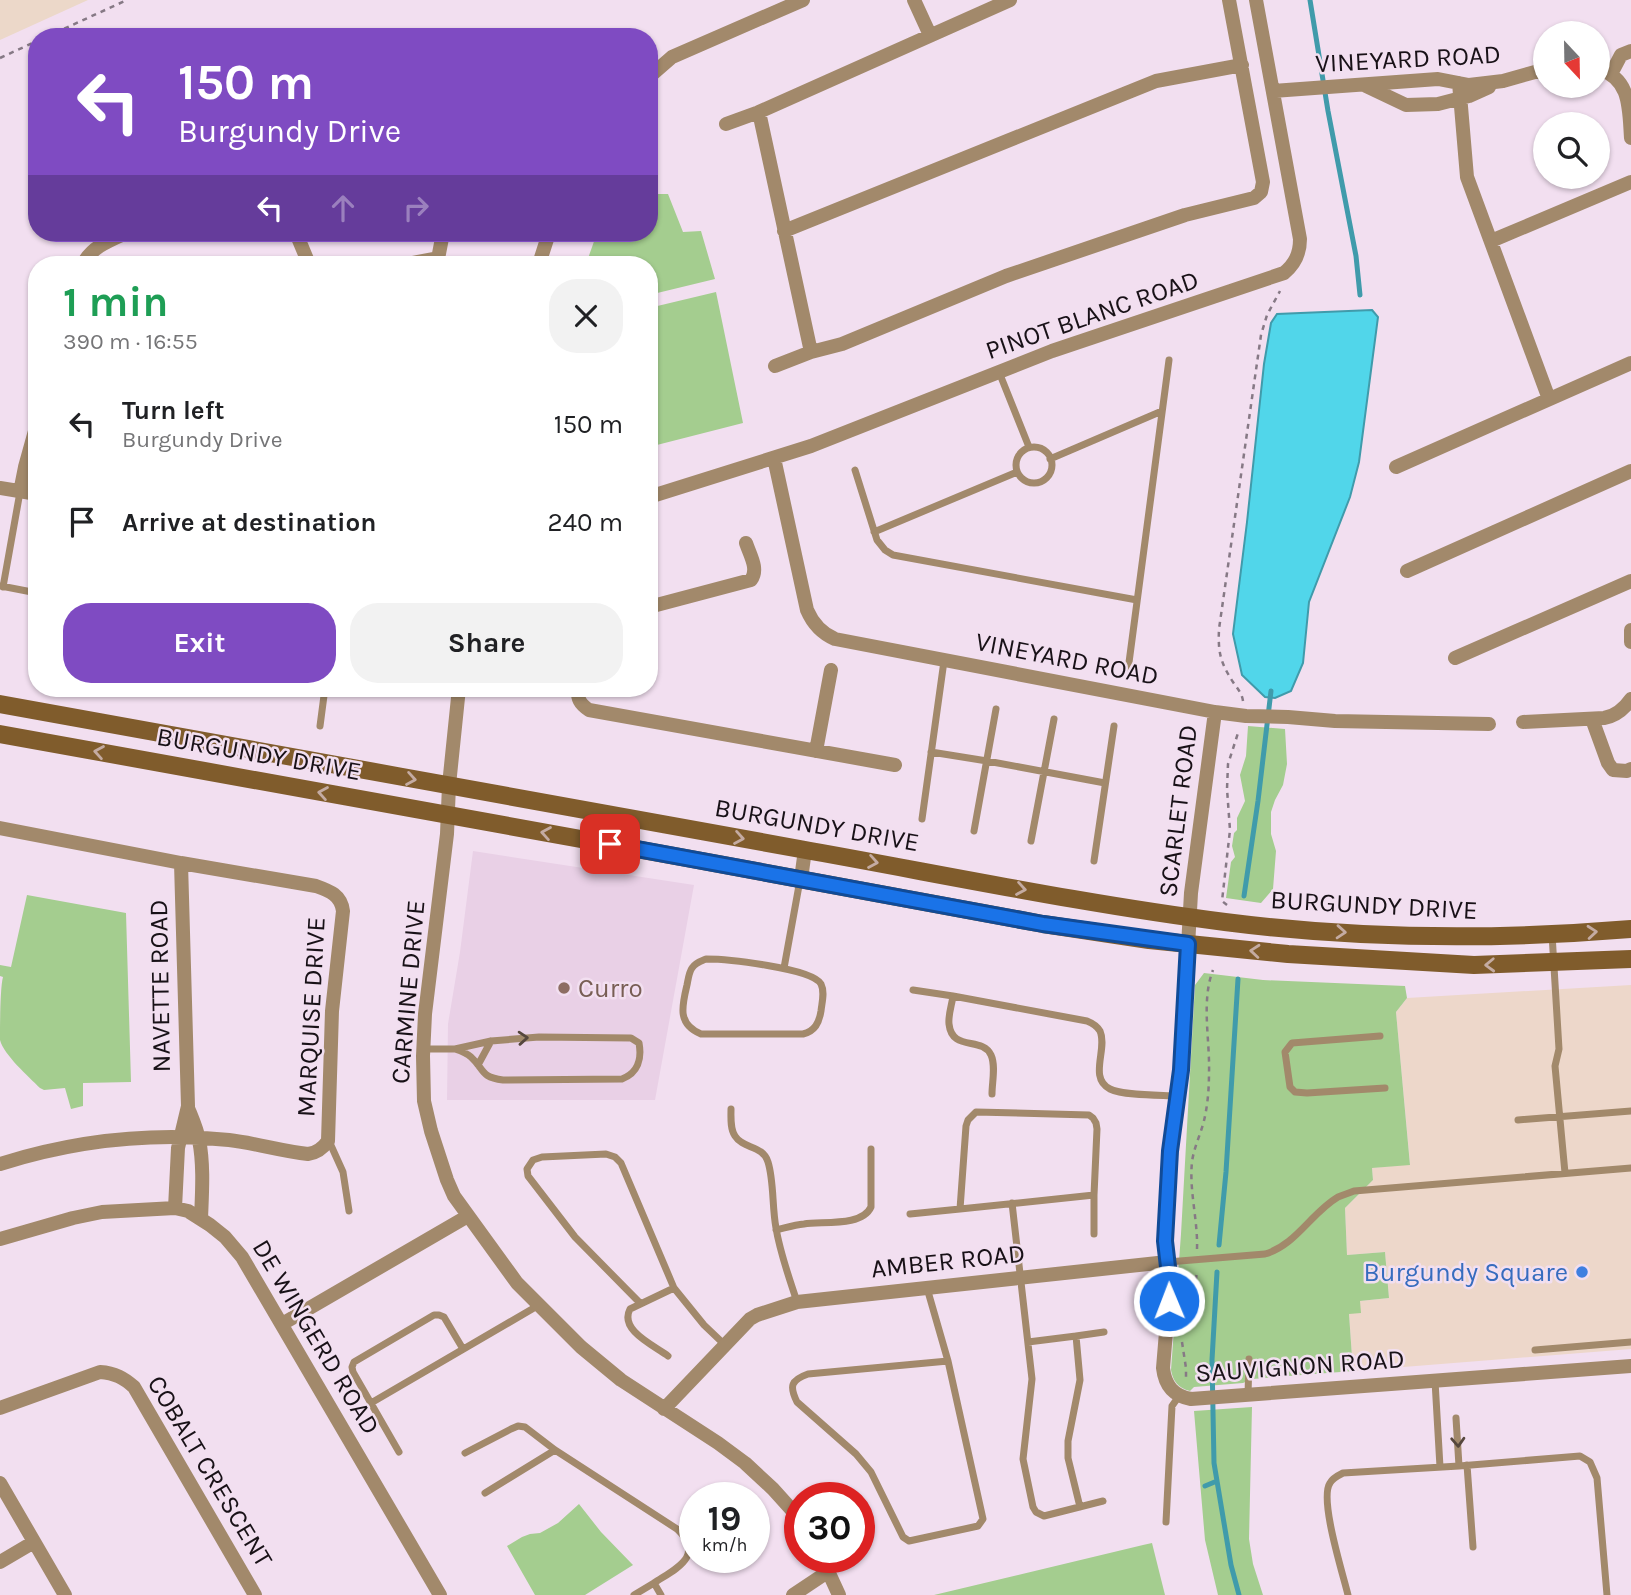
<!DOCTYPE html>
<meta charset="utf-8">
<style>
:root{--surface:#fff;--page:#f2f2f2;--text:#202124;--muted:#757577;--accent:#7f4bc2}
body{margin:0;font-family:Karla,sans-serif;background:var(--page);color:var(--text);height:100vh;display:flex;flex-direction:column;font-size:26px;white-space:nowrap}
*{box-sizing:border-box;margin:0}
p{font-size:23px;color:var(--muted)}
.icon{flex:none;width:38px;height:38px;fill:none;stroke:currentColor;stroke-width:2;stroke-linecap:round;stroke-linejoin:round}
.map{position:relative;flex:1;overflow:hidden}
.side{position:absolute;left:28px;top:256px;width:630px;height:441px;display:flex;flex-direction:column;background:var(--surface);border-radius:28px;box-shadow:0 2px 5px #0004}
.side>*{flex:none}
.top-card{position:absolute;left:28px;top:28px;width:630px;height:214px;border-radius:28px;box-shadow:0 2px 5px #0004;background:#7f4bc2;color:#fff;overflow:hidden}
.needle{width:46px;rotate:158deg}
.tools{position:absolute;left:1533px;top:21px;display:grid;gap:14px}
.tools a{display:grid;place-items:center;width:77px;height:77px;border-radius:50%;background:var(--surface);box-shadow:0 2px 5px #0004;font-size:35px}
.speed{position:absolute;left:679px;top:1482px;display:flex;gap:14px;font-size:35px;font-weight:700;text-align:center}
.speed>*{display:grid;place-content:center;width:91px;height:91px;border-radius:50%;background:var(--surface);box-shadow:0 2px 5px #0004;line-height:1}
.speed small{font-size:18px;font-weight:400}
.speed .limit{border:10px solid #d22;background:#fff;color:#111}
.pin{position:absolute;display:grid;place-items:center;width:60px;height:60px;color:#fff;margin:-30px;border-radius:14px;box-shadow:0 4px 10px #0006}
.me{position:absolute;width:77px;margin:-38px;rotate:359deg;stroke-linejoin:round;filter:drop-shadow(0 0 5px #0008)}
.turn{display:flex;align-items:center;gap:24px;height:147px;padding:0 35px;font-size:32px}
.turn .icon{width:91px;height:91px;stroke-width:2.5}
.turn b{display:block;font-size:49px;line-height:60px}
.lanes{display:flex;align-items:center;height:66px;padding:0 35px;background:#0003;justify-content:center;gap:35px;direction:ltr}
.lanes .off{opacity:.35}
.round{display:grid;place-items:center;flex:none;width:74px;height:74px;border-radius:28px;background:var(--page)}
.headline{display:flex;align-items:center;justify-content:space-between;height:119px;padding:0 35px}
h1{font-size:42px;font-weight:700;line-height:52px;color:#1e9e55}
.action{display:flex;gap:14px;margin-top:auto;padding:14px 35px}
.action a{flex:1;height:80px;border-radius:28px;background:var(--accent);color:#fff;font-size:28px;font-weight:700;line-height:80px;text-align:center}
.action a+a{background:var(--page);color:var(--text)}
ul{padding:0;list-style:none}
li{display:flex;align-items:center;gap:21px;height:98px;padding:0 35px}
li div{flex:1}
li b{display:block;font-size:26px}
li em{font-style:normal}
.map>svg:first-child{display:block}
</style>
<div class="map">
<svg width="1631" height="1595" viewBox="0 0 1631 1595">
<rect width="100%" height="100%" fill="#f2dff0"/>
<!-- commercial -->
<path fill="#edd7ca" d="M1631,985v364l-278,22 -4,-57 11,-13 29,-3 -4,-46 -38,3 -2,-47 28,-28 -1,-12 38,-4 -14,-152 11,-14z"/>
<!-- industrial -->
<path fill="#ecd8c9" d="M0,0h88l-88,40z"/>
<!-- built -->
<path fill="#e9d0e6" d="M473,851l221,34 -39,215h-208l1,-76 12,-72z"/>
<!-- green -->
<path fill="#a4cd8f" d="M649,194h19l15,38 18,-1 14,48 -66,16v-31h-63l11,-31h52z
M716,292l27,131 -94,24v-139z
M1248,726l37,3 2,35 -4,21 -8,15 -4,12v22l5,17 -3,38 -12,14 -35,-5 5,-36 4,-5 -3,-11 2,-13 3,-3v-12l8,-17 -5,-26 6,-19z
M27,895l99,18 5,169 -48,1v23l-12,3 -6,-21 -21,2 -4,-2c-12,-12 -36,-33 -40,-48 0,-11 0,-52 3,-63l-3,-1v-11l11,2z
M1204,973l59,7 142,6 2,12 -11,14 14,153 -38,3 1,12 -28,28 2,47 38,-3 4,46 -29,3 1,12 -12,1 4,57 -101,8 -9,4 -49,4 -4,4c-12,-3 -17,-10 -19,-21l10,-136 14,-249z
M1252,1407l-3,132 4,25 10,31h-45l-13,-55 -11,-129z
M579,1504l22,28 32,33 -48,30h-50l-28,-49 15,-9 8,-3 10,-1 18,-10z
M1152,1543l13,52h-231l209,-50z"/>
<!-- water -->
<path fill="#51d6ea" stroke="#409bab" stroke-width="2" d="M1372,310l6,7 -19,145 -9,35 -41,105 -6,61 -12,28 -16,7 -10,-1 -23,-22 -9,-41 14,-112 17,-158 7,-41 6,-9z"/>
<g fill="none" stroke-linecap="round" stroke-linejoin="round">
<!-- stream -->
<path stroke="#409bab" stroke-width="5" d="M1310,0l18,111 28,145 4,39
M1244,896l14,-95 13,-110
M1219,1245l7,-73 12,-193
M1217,1272l-5,88 2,103 17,102 8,30
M1205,1486l12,-5"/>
<!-- path -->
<path stroke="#867985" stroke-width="2.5" stroke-dasharray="5 5" stroke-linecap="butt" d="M46,37l81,-37
M0,58l37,-17
M1243,701c-1,-8 -6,-13 -10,-19 -13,-20 -15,-30 -14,-53l42,-294 6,-20 13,-24
M1227,905l-5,-4 8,-71 -3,-41 1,-25 11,-34
M1197,1249c1,-29 -8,-58 -5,-87 2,-16 10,-30 13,-46 3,-14 4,-29 4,-44 1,-32 -8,-71 4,-102
M1184,1318l11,-31 2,-16
M1182,1342l4,26v12"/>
<!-- service -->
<path stroke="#a2896b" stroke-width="7" d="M999,372l30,75
M1016 465a18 18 0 1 1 36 0a18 18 0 1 1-36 0Z
M1050,459l112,-48
M855,470l22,70 8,10 8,5 244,45
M874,532l143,-60
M1,586l36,7
M3,587l17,-95
M1128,670l41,-310
M320,726l5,-38
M931,752l56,9 118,22
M922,819l22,-158
M974,831l22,-122
M1031,841l23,-122
M1094,861l20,-135
M1552,934l7,115 -4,17 10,107
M706,959c20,0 106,9 115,25 4,8 1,18 0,27 -2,12 -6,20 -18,23h-102c-24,-10 -19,-28 -14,-49 1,-5 2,-13 5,-17 3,-5 9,-7 14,-9z
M784,968l16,-88
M913,990l40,6 134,25c5,2 10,5 13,10 8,18 -12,47 10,58 14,7 51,6 67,7
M953,996c-1,8 -5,19 -4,28 3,28 33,12 42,31 5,11 1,27 1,39
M1380,1036l-88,7 -7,9 5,35 5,5 12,1 78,-5
M424,1049h31l36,-8 48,-4 92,1 8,5c3,16 -1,30 -17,36l-119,1c-23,-3 -18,-10 -32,-23 -4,-4 -10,-6 -16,-8
M478,1065l13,-24
M731,1109c0,8 -1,20 4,27 8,13 28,9 33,26 6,19 4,45 8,66 4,25 13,49 21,74
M976,1112l113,3 4,3 3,5 1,6 -3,66 -134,14 6,-83 2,-6z
M1518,1120l113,-9
M329,1141l14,31 6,39
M1012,1203l20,176 -9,80 10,48 3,5 8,4 59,-15
M910,1214l50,-5
M776,1230c9,-2 18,-5 28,-6 18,-3 58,3 67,-17v-58
M1094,1234v-39
M1168,1262l97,-8c31,-9 46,-41 73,-57 5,-2 11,-4 16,-6l277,-23
M927,1288l21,73 35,158 -5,7 -69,15 -6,-4 -32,-65 -15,-18 -59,-52c-8,-16 -6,-22 11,-28l140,-13
M640,1303l-65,-66 -47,-61 -1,-7 6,-9 9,-3 64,-3 9,3 6,6 53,125 30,37 21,20
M1028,1342l48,-6
M1535,1350l96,-8
M668,1356c-15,-11 -49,-26 -38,-47l44,-21
M1435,1381l5,86
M1248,1395l1,-36
M371,1403l168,-98
M1456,1418l3,48
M399,1452l-46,-80 -1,-5 2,-5 80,-47h5l5,2 19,32
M465,1453l46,-24 7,-3 7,1 30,23 122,79c29,27 -2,40 -23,54l7,12
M1467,1465l6,82
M485,1493l70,-43
M1080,1507l-12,-49v-17l12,-61 -4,-44 28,-4
M1166,1522l6,-116 7,-10
M634,1595l20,-12
M1348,1595c-5,-21 -29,-96 -18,-112 2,-4 9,-8 13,-10l116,-7 121,-10 10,6 7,16 10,117"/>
<!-- minor -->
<path stroke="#a2896b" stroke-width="14" d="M914,0l16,35
M1010,0l-251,112 52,240 31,-8 164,-68 179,-61 69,-17 7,-6 2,-10 -34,-182
M1598,69c33,9 31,40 33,69
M1611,74l10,-19 10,-4
M649,77l23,-20 131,-57
M1459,83l8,94 82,222
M1366,86l40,19 32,-1 31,-8 20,-9
M1273,91l165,-12 31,6 34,-4 32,-9h10
M726,124l33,-12
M784,231l372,-150 86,-16
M296,233l13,31
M1491,241l140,-59
M83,264c9,-17 25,-23 43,-31
M407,264l31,-6
M437,264l6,-31
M539,264l10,-31
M775,366l36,-14
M774,458l33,152c6,14 14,23 28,29l380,73 31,4 42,1 47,4 154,3
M1396,467l235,-104
M0,488l37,6
M20,492l5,-25 12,-43
M649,497l162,-51 241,-95 232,-78c11,-9 16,-19 16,-34l-44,-239
M1407,571l224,-100
M649,607l102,-27c8,-11 -1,-25 -5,-37
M1631,630v12
M1455,658l176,-77
M459,688l-10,97 -2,49 -22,180 -2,42 1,45 7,30 16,49 7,16 63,87 64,64 40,33 97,63 27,20 28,26 27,30
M578,688c-1,11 2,16 11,22l306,55
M1215,712l-24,181 -10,177 -11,81 -5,90 5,43 -7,84c2,18 11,28 28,31l440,-33
M1592,719l16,44 5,7 14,1 4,-2
M1523,722l81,-4c12,-2 20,-9 27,-19
M816,751l15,-81
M0,828l181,35 135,23c14,5 25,9 27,25l-11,100 -4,130c-5,7 -11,12 -20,13 -27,-3 -53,-11 -79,-14 -77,-8 -156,1 -229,24
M801,879l4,-29
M188,1108c4,10 9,21 11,32 5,25 3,53 2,79
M175,1208l3,-60 10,-42 -7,-243
M0,1239l73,-21 29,-6 73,-4 13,3 22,14 15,12 17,20 198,338
M282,1324l186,-108
M0,1408l100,-36c15,1 24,6 34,15l121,208
M664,1409l86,-90 7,-4 40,-13 370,-40
M0,1483l65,112
M822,1558l17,37
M0,1562l34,-20
M793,1595l36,-24"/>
<!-- secondary -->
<path stroke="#805c2c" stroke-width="18" d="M0,704c267,48 533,97 800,145 141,25 283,55 425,73 133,17 273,18 406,7
M0,734l686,124 357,66 106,16 139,14 186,11 157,-6"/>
</g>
<!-- one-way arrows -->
<defs><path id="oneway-chevron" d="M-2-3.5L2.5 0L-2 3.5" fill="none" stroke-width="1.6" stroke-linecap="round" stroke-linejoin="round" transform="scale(1.75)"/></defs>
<g stroke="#c4aba2">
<use href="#oneway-chevron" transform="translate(99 752) rotate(-170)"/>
<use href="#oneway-chevron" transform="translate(411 779) rotate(10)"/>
<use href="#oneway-chevron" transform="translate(323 793) rotate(-170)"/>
<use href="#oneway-chevron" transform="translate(546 833) rotate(-170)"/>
<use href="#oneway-chevron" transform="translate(739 838) rotate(10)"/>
<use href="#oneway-chevron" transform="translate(873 862) rotate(10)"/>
<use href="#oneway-chevron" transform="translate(1021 889) rotate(10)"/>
<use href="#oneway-chevron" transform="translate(1341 932) rotate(4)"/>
<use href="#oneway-chevron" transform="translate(1592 932) rotate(-5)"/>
<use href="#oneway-chevron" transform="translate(1255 951) rotate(-175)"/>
<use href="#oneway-chevron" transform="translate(1490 965) rotate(178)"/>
</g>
<g stroke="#56473d">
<use href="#oneway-chevron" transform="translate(523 1038) rotate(-4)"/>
<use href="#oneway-chevron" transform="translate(1458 1442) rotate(87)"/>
</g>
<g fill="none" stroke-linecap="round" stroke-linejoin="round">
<!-- route casing -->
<g stroke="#114b97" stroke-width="18">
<path id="route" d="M610,844l433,80 145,20 -7,126 -11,81 -5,90 5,43 -1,17"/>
</g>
<!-- route -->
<use href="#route" stroke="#1a73e8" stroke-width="12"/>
</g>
<!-- markers -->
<circle fill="#8d6e63" stroke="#f2dff0" stroke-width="2.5" cx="564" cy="988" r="7"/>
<circle fill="#3f7fe0" stroke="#f2dff0" stroke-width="2.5" cx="1582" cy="1272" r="7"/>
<g text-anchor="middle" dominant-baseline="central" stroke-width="5" stroke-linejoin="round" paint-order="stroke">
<!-- street labels -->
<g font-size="26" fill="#181117" stroke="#f2dff0">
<text transform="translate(1408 59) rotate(-3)">VINEYARD ROAD</text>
<text transform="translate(1092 315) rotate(-19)">PINOT BLANC ROAD</text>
<text transform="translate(1067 659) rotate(11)">VINEYARD ROAD</text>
<text transform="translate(259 754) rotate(10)">BURGUNDY DRIVE</text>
<text transform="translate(1178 811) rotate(-83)">SCARLET ROAD</text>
<text transform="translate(817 825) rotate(10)">BURGUNDY DRIVE</text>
<text transform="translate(1374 905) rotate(3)">BURGUNDY DRIVE</text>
<text transform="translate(160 986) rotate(-91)">NAVETTE ROAD</text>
<text transform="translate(408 992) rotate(-85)">CARMINE DRIVE</text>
<text transform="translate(311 1017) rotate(-87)">MARQUISE DRIVE</text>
<text transform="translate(948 1261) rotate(-6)">AMBER ROAD</text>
<text transform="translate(316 1337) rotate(59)">DE WINGERD ROAD</text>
<text transform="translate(1300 1366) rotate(-4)">SAUVIGNON ROAD</text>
<text transform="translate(210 1471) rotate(59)">COBALT CRESCENT</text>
</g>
<!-- education labels -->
<g font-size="26" fill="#785e54" stroke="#f2dff0" text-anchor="start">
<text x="578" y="988">Curro</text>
</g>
<!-- shop labels -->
<g font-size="26" fill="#366cbe" stroke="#f2dff0" text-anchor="end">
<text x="1568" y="1272">Burgundy Square</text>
</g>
</g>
</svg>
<div class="tools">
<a><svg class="needle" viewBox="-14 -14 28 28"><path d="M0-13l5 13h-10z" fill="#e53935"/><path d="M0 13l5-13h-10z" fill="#757577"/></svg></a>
<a><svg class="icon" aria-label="search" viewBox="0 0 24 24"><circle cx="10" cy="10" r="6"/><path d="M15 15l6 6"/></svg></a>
</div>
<div class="speed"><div>19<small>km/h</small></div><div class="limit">30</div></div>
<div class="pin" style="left:610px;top:844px;background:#d93025"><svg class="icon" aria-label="arrive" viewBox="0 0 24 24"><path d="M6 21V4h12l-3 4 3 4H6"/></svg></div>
<svg class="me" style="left:1169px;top:1301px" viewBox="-20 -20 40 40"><circle r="17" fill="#1a73e8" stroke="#fff" stroke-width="3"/><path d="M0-11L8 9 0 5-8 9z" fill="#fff"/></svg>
<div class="top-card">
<div class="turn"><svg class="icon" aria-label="left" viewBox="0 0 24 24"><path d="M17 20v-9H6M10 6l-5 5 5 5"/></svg><div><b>150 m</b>Burgundy Drive</div></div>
<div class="lanes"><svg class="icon" aria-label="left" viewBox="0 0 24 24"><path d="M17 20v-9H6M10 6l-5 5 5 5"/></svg><svg class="icon off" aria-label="ahead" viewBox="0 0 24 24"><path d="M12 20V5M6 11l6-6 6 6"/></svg><svg class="icon off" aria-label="right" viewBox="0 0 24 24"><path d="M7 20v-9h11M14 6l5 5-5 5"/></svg></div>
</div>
<section class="side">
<div class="headline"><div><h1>1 min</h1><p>390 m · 16:55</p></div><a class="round"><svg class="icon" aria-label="close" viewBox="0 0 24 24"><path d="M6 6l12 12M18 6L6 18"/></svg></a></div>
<ul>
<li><svg class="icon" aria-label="left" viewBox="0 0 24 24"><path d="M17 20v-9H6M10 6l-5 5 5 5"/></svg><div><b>Turn left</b><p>Burgundy Drive</p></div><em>150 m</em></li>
<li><svg class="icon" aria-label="arrive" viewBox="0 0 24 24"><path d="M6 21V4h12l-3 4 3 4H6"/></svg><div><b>Arrive at destination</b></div><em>240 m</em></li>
</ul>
<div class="action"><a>Exit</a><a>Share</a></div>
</section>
</div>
